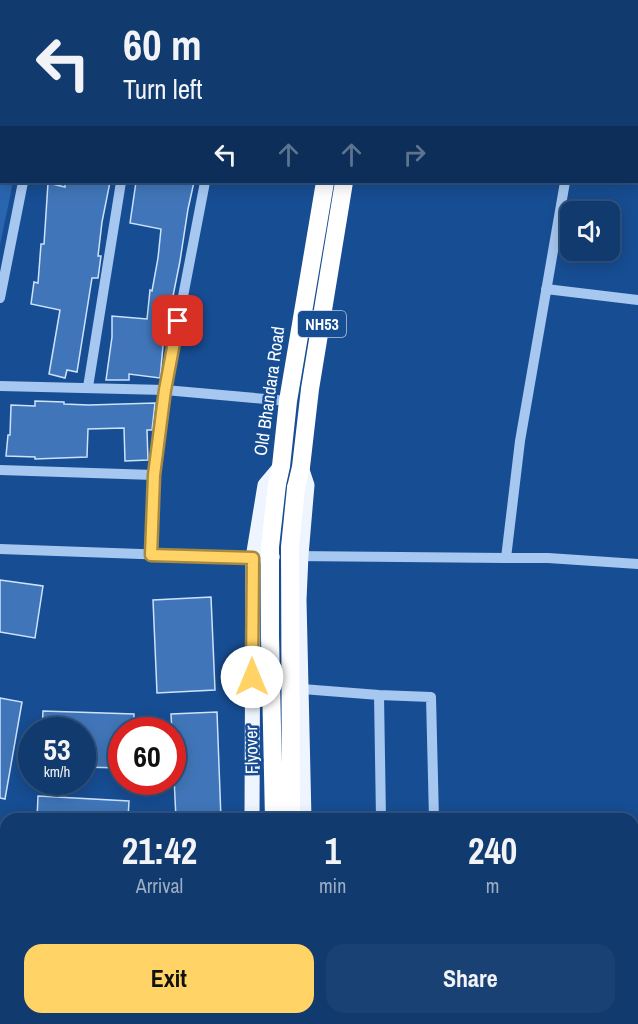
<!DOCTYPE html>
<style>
:root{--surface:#113a6e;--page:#1a4173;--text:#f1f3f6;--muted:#9cadc2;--line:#305481;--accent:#ffd365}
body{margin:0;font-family:"Archivo Narrow",sans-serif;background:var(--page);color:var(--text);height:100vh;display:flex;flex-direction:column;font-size:22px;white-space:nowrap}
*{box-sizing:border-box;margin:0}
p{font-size:20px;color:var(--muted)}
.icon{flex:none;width:33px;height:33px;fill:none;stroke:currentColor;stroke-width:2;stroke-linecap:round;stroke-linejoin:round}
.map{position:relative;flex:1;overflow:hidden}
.details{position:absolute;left:0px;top:813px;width:639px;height:212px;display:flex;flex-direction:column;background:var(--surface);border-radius:18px 18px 0 0;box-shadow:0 3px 15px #0003,0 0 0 2px var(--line)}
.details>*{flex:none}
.banner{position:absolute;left:0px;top:0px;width:639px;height:183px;box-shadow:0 3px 15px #0003,0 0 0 2px var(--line);background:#113a6e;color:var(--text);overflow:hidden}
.tools{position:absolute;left:560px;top:201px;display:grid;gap:12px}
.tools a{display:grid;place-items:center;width:60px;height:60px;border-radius:12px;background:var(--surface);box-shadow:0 3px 15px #0003,0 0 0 2px var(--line);font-size:30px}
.speed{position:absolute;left:18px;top:717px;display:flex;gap:12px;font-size:30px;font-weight:700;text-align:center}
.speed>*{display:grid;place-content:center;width:78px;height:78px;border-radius:50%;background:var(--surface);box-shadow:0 3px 15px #0003,0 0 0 2px var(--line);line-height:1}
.speed small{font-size:15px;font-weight:400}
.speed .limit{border:9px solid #d22;background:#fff;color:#111}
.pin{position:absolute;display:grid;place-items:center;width:51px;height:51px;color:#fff;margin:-26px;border-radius:12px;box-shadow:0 3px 9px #0006}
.me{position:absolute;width:66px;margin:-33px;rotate:0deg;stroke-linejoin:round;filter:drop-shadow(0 0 4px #0008)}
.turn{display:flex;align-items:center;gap:21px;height:126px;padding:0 24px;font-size:27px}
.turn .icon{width:78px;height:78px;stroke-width:2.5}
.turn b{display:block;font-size:42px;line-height:51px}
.lanes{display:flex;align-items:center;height:57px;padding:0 24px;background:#0003;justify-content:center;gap:30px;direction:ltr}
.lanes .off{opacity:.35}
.eta{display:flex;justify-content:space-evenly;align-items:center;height:102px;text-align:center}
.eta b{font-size:36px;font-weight:700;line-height:42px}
.action{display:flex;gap:12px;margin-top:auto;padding:12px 24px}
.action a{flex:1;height:69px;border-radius:18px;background:var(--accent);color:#111;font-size:24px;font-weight:700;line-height:69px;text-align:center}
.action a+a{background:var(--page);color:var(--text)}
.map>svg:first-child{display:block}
</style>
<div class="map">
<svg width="638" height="1024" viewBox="0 0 638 1024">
<rect width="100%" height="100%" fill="#174d92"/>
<!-- green -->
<path fill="#2a66b0" d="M0,139l2,43h11l-13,63z"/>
<!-- building -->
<path fill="#4076b9" stroke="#cde2fb" stroke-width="1.5" d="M65,182h45l-8,40 -4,34h3l-3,22h-6l-15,94 -10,-2 -2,8 -16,-4 11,-64 -29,-6 3,-22 4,1 3,-39h3l4,-61 17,4z
M136,182h58l-6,27 -8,52 -17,85 -3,32 -31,-4v6h-23l6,-43v-21l35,3 3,-29 2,1 6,-33 3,-29 -31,-6z
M35,401l29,1v2l25,1 66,-2 -3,27h-5l1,30 -23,1 -1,-33 -36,1 -1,28 -52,2v-2l-29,-1 2,-21h2l1,-30 24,1z
M0,580l43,6 -8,52 -35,-6z
M211,597l4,93 -58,3 -4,-93z
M0,698l22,4 -17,97 -5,-1z
M43,711l91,3v16h-12v38l-40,-1v-37h-40z
M217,712l4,107h-45l-5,-105z
M38,796l91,5 -1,18h-91z"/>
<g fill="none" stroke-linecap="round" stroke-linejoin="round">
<!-- minor -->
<path stroke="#a6c7f0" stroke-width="10" d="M237,2v-2
M596,2v-2
M0,41h2
M0,129h2
M205,182l-40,208 123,11
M546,289l92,11
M0,298l23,-116
M0,386l165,4 -11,85 -154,-5
M88,387l33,-205
M0,549l253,9 22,-1
M151,555l3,-80
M294,556l212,2 14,-117 45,-259
M506,558h42l90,6
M302,689l77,6 52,2 3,122
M379,695l2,124
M0,986h6
M138,1018l1,6"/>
<!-- major -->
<path stroke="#eff5ff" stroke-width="15" d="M301,467l6,18 -6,70 -2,45 5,219
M252,819l1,-261 12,-73 16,-19
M260,1018v6
M313,1018l1,6"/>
<!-- highway -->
<path stroke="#fff" stroke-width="18" d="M354,2v-2
M374,2v-2
M277,484l4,-18 7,-65 37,-219
M296,488l5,-21 9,-78 34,-207
M282,1018l1,6
M298,1018v6"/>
<!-- highway-bridge -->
<path stroke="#fff" stroke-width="18" d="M274,819l-4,-183v-89l7,-63
M291,819l-1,-272 6,-59"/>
</g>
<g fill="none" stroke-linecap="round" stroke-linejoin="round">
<!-- route casing -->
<g stroke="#a68942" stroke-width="15">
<path id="route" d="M178,321l-13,69 -11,85 -3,80 102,3 -1,119"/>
</g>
<!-- route -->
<use href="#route" stroke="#ffd365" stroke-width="10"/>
</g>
<g text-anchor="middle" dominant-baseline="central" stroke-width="5" stroke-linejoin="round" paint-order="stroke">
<!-- shield labels -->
<rect fill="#174d92" stroke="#b9cade" stroke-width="1.5" x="298" y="311" width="48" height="26" rx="4.5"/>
<g font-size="16" font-weight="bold" fill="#fff">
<text x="322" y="324">NH53</text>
</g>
<!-- street labels -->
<g font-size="18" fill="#fff" stroke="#174d92">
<text transform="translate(269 391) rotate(-82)">Old Bhandara Road</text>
<text transform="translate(251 750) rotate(-91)">Flyover</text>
</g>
</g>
</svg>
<div class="tools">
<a><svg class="icon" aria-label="sound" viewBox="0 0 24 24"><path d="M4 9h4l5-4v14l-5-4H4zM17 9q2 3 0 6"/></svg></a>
</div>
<div class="speed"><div>53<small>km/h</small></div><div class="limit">60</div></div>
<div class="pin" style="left:178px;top:321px;background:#d93025"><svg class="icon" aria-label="arrive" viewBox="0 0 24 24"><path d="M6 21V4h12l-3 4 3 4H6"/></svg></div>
<svg class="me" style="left:252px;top:677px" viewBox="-20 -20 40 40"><circle r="19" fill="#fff"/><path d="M0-13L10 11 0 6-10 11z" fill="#ffd365"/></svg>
<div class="banner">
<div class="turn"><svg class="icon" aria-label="left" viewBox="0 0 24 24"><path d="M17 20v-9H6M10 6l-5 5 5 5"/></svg><div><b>60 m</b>Turn left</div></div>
<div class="lanes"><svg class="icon" aria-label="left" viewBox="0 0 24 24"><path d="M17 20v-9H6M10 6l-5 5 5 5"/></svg><svg class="icon off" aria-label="ahead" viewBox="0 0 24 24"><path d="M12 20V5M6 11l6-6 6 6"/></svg><svg class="icon off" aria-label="ahead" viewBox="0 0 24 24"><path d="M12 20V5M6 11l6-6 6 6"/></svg><svg class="icon off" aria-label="right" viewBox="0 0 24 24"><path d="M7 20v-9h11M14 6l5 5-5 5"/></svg></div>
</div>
<section class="details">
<div class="eta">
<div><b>21:42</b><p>Arrival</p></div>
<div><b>1</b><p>min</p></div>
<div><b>240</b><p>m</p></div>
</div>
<div class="action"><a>Exit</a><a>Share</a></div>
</section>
</div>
